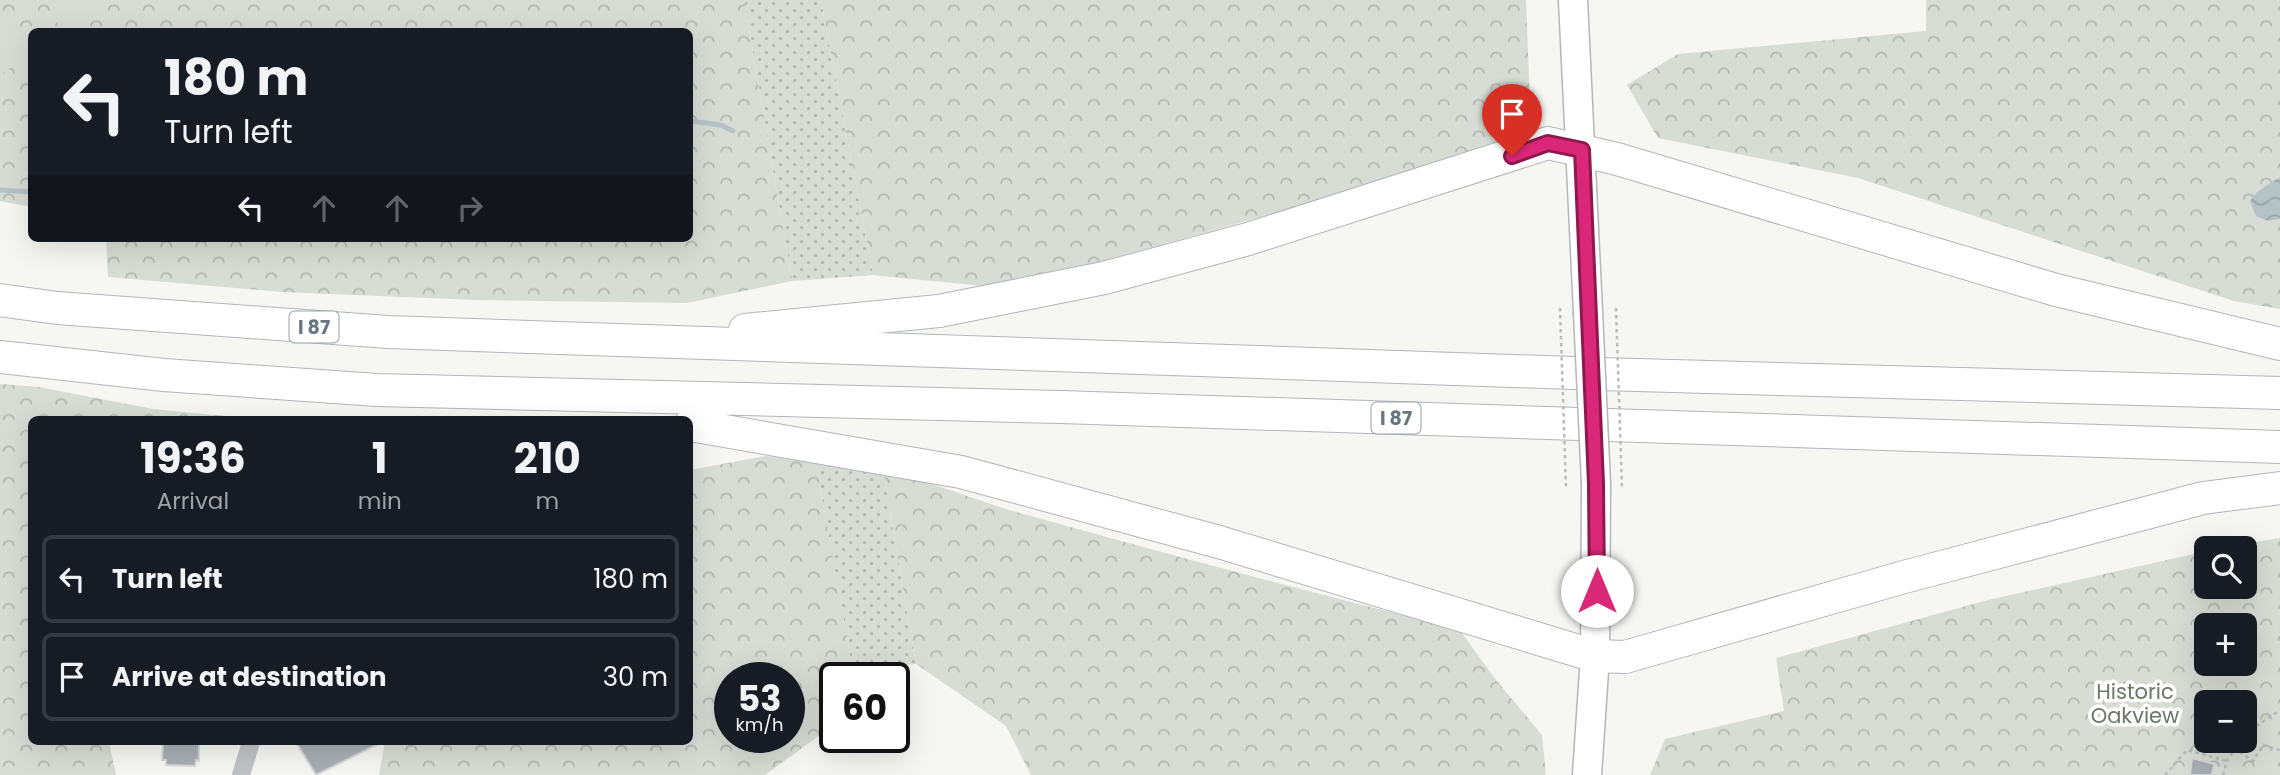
<!DOCTYPE html>
<meta charset="utf-8">
<style>
:root{--surface:#171b24;--page:#242831;--text:#f1f3f6;--muted:#9ea1a6;--line:#363941}
body{margin:0;font-family:Poppins,sans-serif;background:var(--page);color:var(--text);height:100vh;display:flex;flex-direction:column;font-size:26px;white-space:nowrap}
*{box-sizing:border-box;margin:0}
p{font-size:23px;color:var(--muted)}
.icon{flex:none;width:38px;height:38px;fill:none;stroke:currentColor;stroke-width:2;stroke-linecap:round;stroke-linejoin:round}
.map{position:relative;flex:1;overflow:hidden}
.panel{position:absolute;left:28px;top:416px;width:665px;height:329px;display:flex;flex-direction:column;background:var(--surface);border-radius:10px;box-shadow:0 7px 28px #0002}
.panel>*{flex:none}
.guide{position:absolute;left:28px;top:28px;width:665px;height:214px;border-radius:10px;box-shadow:0 7px 28px #0002;background:#171b24;color:var(--text);overflow:hidden}
.tools{position:absolute;left:2194px;top:536px;display:grid;gap:14px}
.tools a{display:grid;place-items:center;width:63px;height:63px;border-radius:10px;background:var(--surface);box-shadow:0 7px 28px #0002;font-size:35px}
.speed{position:absolute;left:714px;top:662px;display:flex;gap:14px;font-size:35px;font-weight:700;text-align:center}
.speed>*{display:grid;place-content:center;width:91px;height:91px;border-radius:50%;background:var(--surface);box-shadow:0 7px 28px #0002;line-height:1}
.speed small{font-size:18px;font-weight:400}
.speed .limit{border:4px solid #111;border-radius:10px;background:#fff;color:#111}
.pin{position:absolute;display:grid;place-items:center;width:60px;height:60px;color:#fff;margin:-72px -30px;border-radius:50% 50% 50% 0;rotate:-45deg;box-shadow:0 0 7px #0007}
.pin .icon{rotate:45deg}
.me{position:absolute;width:77px;margin:-38px;rotate:0deg;stroke-linejoin:round;filter:drop-shadow(0 0 5px #0008)}
.turn{display:flex;align-items:center;gap:24px;height:147px;padding:0 21px;font-size:32px}
.turn .icon{width:91px;height:91px;stroke-width:2.5}
.turn b{display:block;font-size:49px;line-height:60px}
.lanes{display:flex;align-items:center;height:66px;padding:0 21px;background:#0003;justify-content:center;gap:35px;direction:ltr}
.lanes .off{opacity:.35}
.eta{display:flex;justify-content:space-evenly;align-items:center;height:119px;text-align:center}
.eta b{font-size:42px;font-weight:700;line-height:49px}
ul{padding:0;list-style:none}
li{display:flex;align-items:center;gap:21px;height:88px;margin:0 14px 10px;padding:0 7px;border:4px solid var(--line);border-radius:10px}
li div{flex:1}
li b{display:block;font-size:26px}
li em{font-style:normal}
.map>svg:first-child{display:block}
</style>
<div class="map">
<svg width="2280" height="775" viewBox="0 0 2280 775">
<defs>
<pattern id="grass-dots" width="8" height="8" patternUnits="userSpaceOnUse" patternTransform="scale(1.75)"><rect width="8" height="8" fill="#d7dcd4"/><path d="M2 2h.1M6 6h.1" fill="none" stroke="#b2b7b1" stroke-width="1.8" stroke-linecap="round"/></pattern>
<pattern id="forest-crowns" width="20" height="18" patternUnits="userSpaceOnUse" patternTransform="scale(1.75)"><rect width="20" height="18" fill="#d7dcd4"/><path d="M2 6a3 3 0 1 1 6 0M12 15a3 3 0 1 1 6 0" fill="none" stroke="#b2b7b1"/></pattern>
<pattern id="water-waves" width="16" height="10" patternUnits="userSpaceOnUse" patternTransform="scale(1.75)"><rect width="16" height="10" fill="#b6c3c6"/><path d="M0 5q4-4 8 0t8 0" fill="none" stroke="#98a3a6"/></pattern>
</defs>
<rect width="100%" height="100%" fill="#f6f6f3"/>
<!-- grass -->
<path fill="url(#grass-dots)" d="M744,0h77l52,275 -81,6z
M816,463l67,7 33,194 -64,4z"/>
<!-- forest -->
<path fill="url(#forest-crowns)" fill-rule="evenodd" d="M0,0h744l48,281 -105,22 -212,-3 -193,-8 -174,-15 -2,-39h584v-206h-658l-1,175 -31,-6z
M821,0h705l4,104 -19,33 -64,28 -337,94 -117,28 -120,-12z
M1926,0h354v177l-23,15 11,29 12,-2v90l-46,-8 -376,-123 -200,-40 -31,-53 51,-31 248,-23z
M0,384l39,3 114,22 114,11h-235v322h77l7,33h-116z
M766,456l50,7 38,214h-19v47l-70,51h-386l6,-33h305v-272zM789,677v60h-59v-60z
M883,470c51,12 98,33 148,46 142,40 285,78 428,113l37,51 46,55 4,40h-515l-25,-49 -90,-62z
M2280,538v237h-630l15,-36 119,-28 -8,-53 212,-58 219,-49v35h38v-38h-26zM2207,625h38v38h-38zM2207,702h38v38h-38z"/>
<!-- pitch -->
<path fill="#d7dcd4" d="M47,0h70l-56,32z
M0,18l31,34 -31,24z"/>
<!-- water -->
<path fill="url(#water-waves)" d="M2280,177v42l-12,2 -12,-5 -6,-15 7,-9z"/>
<g fill="none" stroke-linecap="round" stroke-linejoin="round">
<!-- stream -->
<path stroke="#b6c3c6" stroke-width="5" d="M690,121l31,4 12,6
M0,190l32,2"/>
</g>
<!-- building -->
<path fill="#a7aeb3" stroke="#d7d7d5" stroke-width="2" d="M163,742h36v19l-3,-1 -1,6 -29,-1v-5h-4z
M296,742h86l-66,33z
M2192,758l22,6 -2,11h-22z"/>
<g fill="none" stroke-linecap="round" stroke-linejoin="round">
<!-- primary casing -->
<g stroke="#b3b7ba" stroke-width="31">
<path id="primary" d="M1573,0l15,312
M1587,775l8,-119 1,-172"/>
</g>
<!-- highway casing -->
<g stroke="#b2b6b9" stroke-width="34">
<path id="highway" d="M0,300l57,8 331,24 1213,42 679,19
M745,330l194,-19 165,-33 144,-39 300,-96 69,16 439,131 224,54
M0,357l164,18 213,15 684,17 1219,40
M690,425l271,47 258,70 376,114 30,1 279,-80 299,-79 77,-10"/>
</g>
<!-- path -->
<path stroke="#b9bcbe" stroke-width="2.5" stroke-dasharray="3.5 3.5" stroke-linecap="butt" d="M2245,734l35,-24
M2234,748l19,13 10,-16 17,5
M2165,775l22,-25 40,11
M2223,775l4,-14 13,-21"/>
<!-- street -->
<path stroke="#bfc3c6" stroke-width="18" d="M241,775l10,-33"/>
<!-- primary -->
<use href="#primary" stroke="#fff" stroke-width="28"/>
<!-- highway -->
<use href="#highway" stroke="#fff" stroke-width="32"/>
<!-- primary-bridge casing -->
<g stroke="#b3b7ba" stroke-width="31" stroke-linecap="butt">
<path id="primary-bridge" d="M1588,312l8,172"/>
</g>
<!-- path-bridge -->
<path stroke="#b9bcbe" stroke-width="2.5" stroke-dasharray="3.5 3.5" stroke-linecap="butt" d="M1560,308l6,179
M1616,308l6,180"/>
<!-- primary-bridge -->
<use href="#primary-bridge" stroke="#fff" stroke-width="28"/>
</g>
<g fill="none" stroke-linecap="round" stroke-linejoin="round">
<!-- route casing -->
<g stroke="#8e194d" stroke-width="18">
<path id="route" d="M1512,156l36,-13 34,7 14,334 1,107"/>
</g>
<!-- route -->
<use href="#route" stroke="#db2777" stroke-width="12"/>
</g>
<g text-anchor="middle" dominant-baseline="central" stroke-width="7" stroke-linejoin="round" paint-order="stroke">
<!-- shield labels -->
<g fill="#fff" stroke="#95a0a8" stroke-width="2">
<rect x="289.5" y="311.5" width="49" height="31" rx="5"/>
<rect x="1371.5" y="402.5" width="49" height="31" rx="5"/>
</g>
<g font-size="19" font-weight="bold" fill="#677782">
<text x="314" y="327">I 87</text>
<text x="1396" y="418">I 87</text>
</g>
<!-- park labels -->
<g font-size="21" fill="#6a7965" stroke="#fff">
<text x="2135" y="691">Historic<tspan x="2135" dy="24">Oakview</tspan></text>
</g>
</g>
</svg>
<div class="tools">
<a><svg class="icon" aria-label="search" viewBox="0 0 24 24"><circle cx="10" cy="10" r="6"/><path d="M15 15l6 6"/></svg></a>
<a>+</a>
<a>−</a>
</div>
<div class="speed"><div>53<small>km/h</small></div><div class="limit">60</div></div>
<div class="pin" style="left:1512px;top:156px;background:#d93025"><svg class="icon" aria-label="arrive" viewBox="0 0 24 24"><path d="M6 21V4h12l-3 4 3 4H6"/></svg></div>
<svg class="me" style="left:1597px;top:591px" viewBox="-20 -20 40 40"><circle r="19" fill="#fff"/><path d="M0-13L10 11 0 6-10 11z" fill="#db2777"/></svg>
<div class="guide">
<div class="turn"><svg class="icon" aria-label="left" viewBox="0 0 24 24"><path d="M17 20v-9H6M10 6l-5 5 5 5"/></svg><div><b>180 m</b>Turn left</div></div>
<div class="lanes"><svg class="icon" aria-label="left" viewBox="0 0 24 24"><path d="M17 20v-9H6M10 6l-5 5 5 5"/></svg><svg class="icon off" aria-label="ahead" viewBox="0 0 24 24"><path d="M12 20V5M6 11l6-6 6 6"/></svg><svg class="icon off" aria-label="ahead" viewBox="0 0 24 24"><path d="M12 20V5M6 11l6-6 6 6"/></svg><svg class="icon off" aria-label="right" viewBox="0 0 24 24"><path d="M7 20v-9h11M14 6l5 5-5 5"/></svg></div>
</div>
<section class="panel">
<div class="eta">
<div><b>19:36</b><p>Arrival</p></div>
<div><b>1</b><p>min</p></div>
<div><b>210</b><p>m</p></div>
</div>
<ul>
<li><svg class="icon" aria-label="left" viewBox="0 0 24 24"><path d="M17 20v-9H6M10 6l-5 5 5 5"/></svg><div><b>Turn left</b></div><em>180 m</em></li>
<li><svg class="icon" aria-label="arrive" viewBox="0 0 24 24"><path d="M6 21V4h12l-3 4 3 4H6"/></svg><div><b>Arrive at destination</b></div><em>30 m</em></li>
</ul>
</section>
</div>
